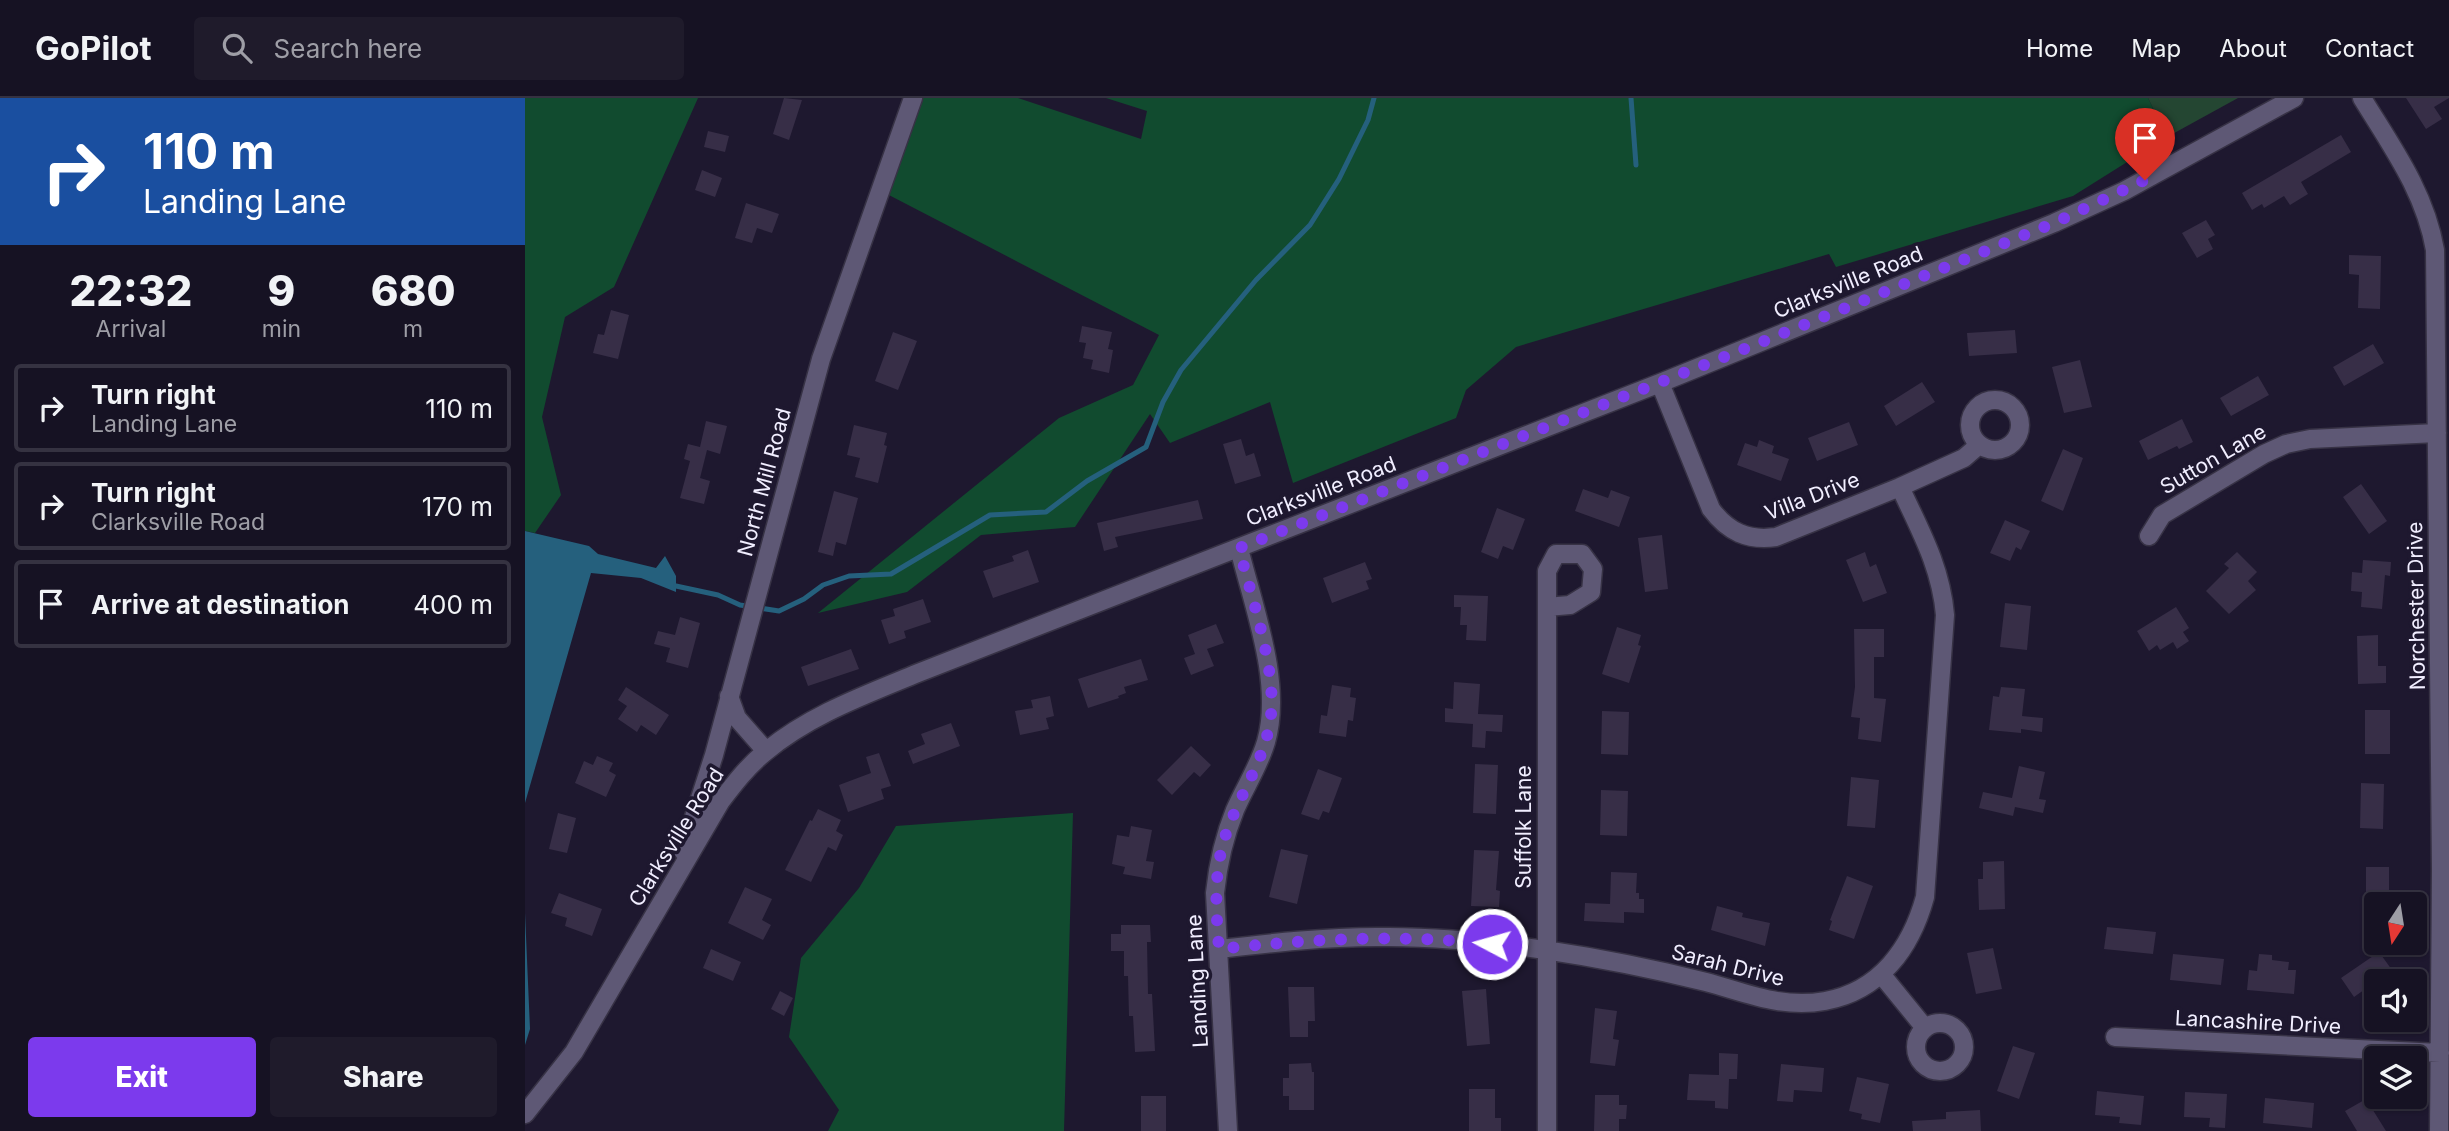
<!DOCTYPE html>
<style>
:root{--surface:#161223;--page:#1f1b2b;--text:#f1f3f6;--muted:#9e9ea6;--line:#353241;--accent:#7c3aed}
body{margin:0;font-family:Inter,sans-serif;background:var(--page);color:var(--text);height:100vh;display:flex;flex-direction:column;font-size:26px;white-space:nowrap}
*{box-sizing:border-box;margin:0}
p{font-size:23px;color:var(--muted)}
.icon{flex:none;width:38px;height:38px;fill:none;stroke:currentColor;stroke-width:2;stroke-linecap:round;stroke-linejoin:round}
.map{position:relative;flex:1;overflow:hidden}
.side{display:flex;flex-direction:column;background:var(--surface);width:525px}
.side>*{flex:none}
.banner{background:#1a4fa0;color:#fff;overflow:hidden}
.needle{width:46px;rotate:192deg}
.controls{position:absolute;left:1839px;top:794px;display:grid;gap:14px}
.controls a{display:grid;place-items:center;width:63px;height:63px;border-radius:7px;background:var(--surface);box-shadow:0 2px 5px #0004,0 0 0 2px var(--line);font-size:35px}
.pin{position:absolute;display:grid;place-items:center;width:60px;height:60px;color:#fff;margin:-72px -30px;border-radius:50% 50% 50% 0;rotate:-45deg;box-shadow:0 0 7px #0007}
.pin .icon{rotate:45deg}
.me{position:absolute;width:77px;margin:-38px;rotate:276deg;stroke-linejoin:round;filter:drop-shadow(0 0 5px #0008)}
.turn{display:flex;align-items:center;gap:24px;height:147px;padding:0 28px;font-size:32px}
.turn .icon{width:91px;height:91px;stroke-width:2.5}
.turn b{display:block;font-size:49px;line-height:60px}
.eta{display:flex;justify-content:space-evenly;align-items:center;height:119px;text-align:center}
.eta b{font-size:42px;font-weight:800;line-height:49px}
.cta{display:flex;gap:14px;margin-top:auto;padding:14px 28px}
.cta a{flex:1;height:80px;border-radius:7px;background:var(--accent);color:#fff;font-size:28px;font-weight:800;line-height:80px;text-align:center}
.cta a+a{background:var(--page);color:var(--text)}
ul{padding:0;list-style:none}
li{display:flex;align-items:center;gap:21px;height:88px;margin:0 14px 10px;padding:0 14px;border:4px solid var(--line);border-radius:7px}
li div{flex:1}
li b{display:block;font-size:26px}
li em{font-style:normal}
header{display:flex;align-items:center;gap:42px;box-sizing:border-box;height:98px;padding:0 35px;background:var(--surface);border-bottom:2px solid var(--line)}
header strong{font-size:33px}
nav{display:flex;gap:38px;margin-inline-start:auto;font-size:24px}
.search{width:490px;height:63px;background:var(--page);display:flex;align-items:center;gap:18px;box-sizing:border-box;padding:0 24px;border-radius:7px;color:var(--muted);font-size:26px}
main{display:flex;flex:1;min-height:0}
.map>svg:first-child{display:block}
</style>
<header>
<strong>GoPilot</strong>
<div class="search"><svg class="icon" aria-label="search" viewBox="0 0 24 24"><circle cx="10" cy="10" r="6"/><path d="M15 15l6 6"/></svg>Search here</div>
<nav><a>Home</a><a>Map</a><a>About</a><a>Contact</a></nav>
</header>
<main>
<section class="side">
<div class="banner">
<div class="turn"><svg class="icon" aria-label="right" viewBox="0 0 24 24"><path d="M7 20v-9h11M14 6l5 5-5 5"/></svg><div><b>110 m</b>Landing Lane</div></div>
</div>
<div class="eta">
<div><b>22:32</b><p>Arrival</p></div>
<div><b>9</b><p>min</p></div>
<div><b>680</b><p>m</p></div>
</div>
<ul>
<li><svg class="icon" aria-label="right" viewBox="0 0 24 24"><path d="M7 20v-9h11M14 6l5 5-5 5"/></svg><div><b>Turn right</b><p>Landing Lane</p></div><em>110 m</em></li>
<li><svg class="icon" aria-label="right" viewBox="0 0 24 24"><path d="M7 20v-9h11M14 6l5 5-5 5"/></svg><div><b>Turn right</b><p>Clarksville Road</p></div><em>170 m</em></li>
<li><svg class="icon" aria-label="arrive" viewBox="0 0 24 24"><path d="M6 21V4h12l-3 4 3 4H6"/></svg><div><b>Arrive at destination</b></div><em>400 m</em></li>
</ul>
<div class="cta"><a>Exit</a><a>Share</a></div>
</section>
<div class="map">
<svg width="1924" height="1033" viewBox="0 0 1924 1033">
<rect width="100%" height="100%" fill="#1e182f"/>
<!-- green -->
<path fill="#244632" d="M1623,0h90l-71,39z"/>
<!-- forest -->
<path fill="#114b2f" d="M0,0h173l-84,189 -49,30 -23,100 19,78 -26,38 -10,-2z
M396,0h97l123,41 6,-28 -41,-13h1042l19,39 -94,59 -237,71 -7,-13 -313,93 -50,43 -10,28 -163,65 -23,-81 -100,41 -20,-29 -75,113 -94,8 -74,57 -89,21 241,-195 74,-33 26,-50 -274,-142z
M548,715l-9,318h-236l11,-21 -50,-73 12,-79 58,-70 37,-62z"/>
<!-- water -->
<path fill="#25607d" d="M0,433l64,15 9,8 58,14 9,-12 11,20v16l-35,-14 -50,-5 -66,230z
M0,815l5,116 -5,16z"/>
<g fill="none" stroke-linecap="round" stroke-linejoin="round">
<!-- stream -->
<path stroke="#25607d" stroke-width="5" d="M1106,0l5,67
M151,488l42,9 22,10 39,6 25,-12 19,-14 26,-9 42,-2 99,-59 56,-3 41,-31 59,-34 17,-45 18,-32 75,-90 54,-55 29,-46 29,-59 6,-22"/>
</g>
<!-- building -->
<path fill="#372e47" d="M259,0l18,2 -13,40 -16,-6z
M1881,0h43l-15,9 8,12 -16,10z
M183,33l21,5 -4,16 -21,-5z
M1816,37l10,17 -50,30 7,12 -18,11 -6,-9 -20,12 -2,-4 -10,6 -10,-17z
M177,72l20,8 -7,19 -20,-7z
M221,105l33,11 -7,19 -15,-5 -5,15 -17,-5z
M1681,122l9,15 -7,4 5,10 -16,9 -15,-25z
M1824,157l32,1 -1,53 -22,-1 1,-33 -10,-1z
M86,212l18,5 -11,44 -25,-6 5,-19 6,1z
M557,228l30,6 -4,17 5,1 -4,23 -18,-4 2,-9 -10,-2 3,-15 -7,-1z
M1490,232l2,23 -48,3 -2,-23z
M368,234l24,9 -19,49 -23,-9z
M1848,246l11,19 -40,23 -11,-19z
M1555,262l12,47 -28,6 -12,-46z
M1733,278l11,19 -38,21 -11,-18z
M1397,284l13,20 -39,24 -12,-20z
M1657,321l11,23 -14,7 -2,-3 -29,14 -9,-19z
M181,323l21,5 -7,28 -13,-4 -7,28 10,3 -6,23 -24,-6 10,-37 -6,-2 4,-15 12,3z
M1324,324l9,23 -41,16 -9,-23z
M329,327l33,8 -3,12 3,1 -9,37 -23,-6 5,-19 -13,-3z
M716,341l5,17 8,-3 7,23 -26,8 -12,-40z
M1234,342l15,6 -2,7 17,6 -8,22 -44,-16 8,-22 12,4z
M1538,351l20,9 -20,53 -22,-10z
M1836,386l26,37 -18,13 -26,-37z
M1058,391l25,9 3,-8 19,7 -11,30 -44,-16z
M309,393l24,7 -12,47 -10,-3 -3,14 -15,-4z
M673,402l5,19 -88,18 3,10 -14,4 -7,-28z
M972,410l28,11 -12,31 -10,-4 -5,13 -17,-7z
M1480,422l25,11 -9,19 -5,-3 -6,14 -20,-8z
M1137,437l6,54 -23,3 -7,-54z
M503,452l11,32 -46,16 -10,-27 31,-10 -2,-5z
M1340,454l5,15 6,-3 11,29 -24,9 -17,-42z
M1712,454l20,20 -9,9 8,9 -27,24 -23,-23 23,-23 -5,-4z
M1838,462l28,2 -1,14 -5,-1 -3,34 -21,-2 1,-15 -11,-1 1,-19 10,1z
M840,464l7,17 -6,2 3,8 -37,14 -9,-25z
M929,497l34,1 -2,45 -20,-1 1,-15h-7l1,-18h-7z
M398,501l8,23 -27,9 2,7 -17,6 -8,-24 14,-4 -2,-7z
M1480,505l26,3 -4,44 -27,-3z
M1651,509l13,21 -6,4 6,9 -12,8 -4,-7 -13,8 -3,-5 -8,6 -12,-20z
M155,519l20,6 -12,45 -22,-6 4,-14 -16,-4 4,-13 17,4z
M691,526l8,19 -17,6 7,17 -23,9 -7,-17 11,-4 -7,-19z
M1092,529l24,8 -3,10 3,1 -12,37 -27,-9z
M1329,531h30v28h-10v41l12,1 -5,43 -23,-3 2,-21 -9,-1 4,-30z
M1853,537v31h8v17l-28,1 -1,-48z
M326,551l8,20 -51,17 -7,-19z
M616,561l7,21 -24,7 2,6 -8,3 1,2 -31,10 -10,-29z
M929,584l26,2 -2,30 25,1 -1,17 -16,-1 -1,17 -13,-1 1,-23 -28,-2v-14l8,1z
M807,587l19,3 -1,9 6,1 -3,23 -5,-1 -2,17 -27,-4 2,-18 6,1z
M101,589l43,28 -13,20 -15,-10 -4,7 -19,-13 9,-13 -9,-6z
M1476,589l24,2 -3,27 21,2 -1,14 -21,-3v4l-32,-3 4,-34 6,1z
M525,598l4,20 -8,2 3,11 -29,6 -5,-24 18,-3 -2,-8z
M1840,612h25v44h-25z
M1077,613l27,1 -1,43 -27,-1z
M426,625l9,23 -47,18 -5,-13 17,-7 -4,-10z
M666,648l20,19 -11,12 -6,-5 -22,23 -15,-15z
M354,655l12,33 -10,3 3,10 -36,13 -9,-27 32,-12 -5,-16z
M72,658l16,7 -4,8 7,4 -10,22 -31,-14 9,-22 9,4z
M950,666l23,1 -2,49 -23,-1z
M1494,668l26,6 -6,27 7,1 -3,13 -28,-6 -2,9 -34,-8 4,-16 29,6z
M793,671l24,9 -13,35 -6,-2 -4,9 -18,-6z
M1326,679l28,3 -4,48 -28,-2z
M1836,685l23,1 -1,45 -23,-1z
M1076,692l27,1 -1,45 -27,-1z
M293,711l23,11 -5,11 7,4 -7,16 -8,-4 -17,35 -26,-12 25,-50 2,1z
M33,715l18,5 -9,35 -18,-4z
M606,728l21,4 -6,31 8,1 -3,17 -28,-5 2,-7 -13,-3 5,-29 12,2z
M756,751l27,6 -11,49 -28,-7z
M949,752l25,1 -3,39 4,1 -1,16 -28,-1z
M1479,763l1,48 -26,1 -1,-31h5v-17z
M1841,769h23v38h-23z
M1086,774l26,1 -1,20h3v6h5v14l-20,-1v11l-40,-2 1,-18 25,1z
M1322,778l26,10 -19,53 -25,-9 3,-9 -2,-1z
M220,789l27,12 -10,21 9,5 -8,15 -35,-17z
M34,795l43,16 -10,27 -27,-10 2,-8 -16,-5z
M1192,808l26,7 -1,4 28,6 -5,23 -54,-16z
M596,827h29l1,17h-4l1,52h4l3,57 -20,1 -2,-36h-4l-1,-40h-4v-25h-13v-17h10z
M1582,829l49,5 -3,22 -49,-5z
M1468,850l9,41 -26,5 -9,-41z
M186,851l30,13 -8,19 -30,-13z
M1854,854l13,18 -38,27 -13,-19z
M1648,856l51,5 -3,26 -51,-5z
M1734,856l13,1v5l17,2 -1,8h8l-2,24 -47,-4 2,-20 8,1z
M763,889h26l1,34h-7v16h-18z
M961,891l4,55 -23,2 -5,-55z
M255,893l13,7 -9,18 -13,-7z
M1070,910l22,3 -4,28 6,1 -4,26 -25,-3z
M1488,948l22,7 -16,46 -22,-8z
M1194,955l19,1 -1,25h-8l-1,30 -13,-1v-7l-28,-1 2,-26 30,1z
M786,965l1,9h2v38h-25v-14h-6v-18h6v-14z
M1256,966l43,4 -2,24 -28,-2 -1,12 -16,-1z
M1332,979l32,7 -9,39 -19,-4 1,-5 -13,-3z
M944,991h26v29h6v13h-32z
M1572,993l47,5 -3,29 -22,-2 1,-6 -25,-2z
M1660,994l42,2 -2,34 -16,-1 1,-9 -26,-1z
M1070,997h24v10h8l-1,14h-7v12h-25z
M616,998h25v35h-25z
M1740,1000l49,5 -2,25 -49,-5z
M1841,1001l20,32h-29l-12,-20z
M1455,1012l1,21h-68l-1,-10 34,-2v-7z"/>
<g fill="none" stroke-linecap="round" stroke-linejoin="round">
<!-- minor casing -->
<g stroke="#373245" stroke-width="21">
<path id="minor" d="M1837,0c30,49 63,94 73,152l6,619 -2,262
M1135,285l51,126c17,23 37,32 65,28l124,-50 64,-29 15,-13
M1445 327a25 25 0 1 1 50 0a25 25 0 1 1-50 0Z
M1624,438l13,-21 102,-61 22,-10 24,-5 127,-6
M204,598l8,22 29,33
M158,753l31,-96 107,-396 92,-261
M694,851c52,-6 105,-12 158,-12 56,-1 113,5 168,13 54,8 109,19 161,32 41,11 76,27 119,19 55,-10 86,-53 100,-104l20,-282c-4,-48 -25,-85 -45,-128
M1356,876l44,54
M1391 949a24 24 0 1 1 48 0a24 24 0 1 1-48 0Z
M1590,939l325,16
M0,1016l49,-62 147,-251c13,-17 26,-34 43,-48 45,-38 101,-58 154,-80l742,-290 394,-160 70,-32 170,-93
M703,1033l-13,-238c3,-29 9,-56 20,-83 10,-23 24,-44 31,-68 17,-59 -13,-136 -27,-194
M1022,1033v-560l9,-17h26l11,15 -2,23 -21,13 -23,2"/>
</g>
<!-- minor -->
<use href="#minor" stroke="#5e5875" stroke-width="18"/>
</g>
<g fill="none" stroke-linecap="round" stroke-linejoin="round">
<!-- route -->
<path stroke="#7c3aed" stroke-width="12" stroke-dasharray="0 21.6" d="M967,846c-93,-10 -180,-5 -273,5 -3,-39 -6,-77 7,-115 14,-41 40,-75 45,-119 5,-48 -20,-119 -32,-167l513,-202 302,-123 91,-43"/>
</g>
<g text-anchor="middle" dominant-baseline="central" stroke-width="7" stroke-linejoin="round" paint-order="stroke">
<!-- street labels -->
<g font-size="21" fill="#f1eeff" stroke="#1e182f">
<text transform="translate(1323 184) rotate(-22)">Clarksville Road</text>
<text transform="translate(1688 361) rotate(-30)">Sutton Lane</text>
<text transform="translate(239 384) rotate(-75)">North Mill Road</text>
<text transform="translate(796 393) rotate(-21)">Clarksville Road</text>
<text transform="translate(1287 398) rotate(-21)">Villa Drive</text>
<text transform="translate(1891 508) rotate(-91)">Norchester Drive</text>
<text transform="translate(998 729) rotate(-90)">Suffolk Lane</text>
<text transform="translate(151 739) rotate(-58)">Clarksville Road</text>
<text transform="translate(1203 867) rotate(14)">Sarah Drive</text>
<text transform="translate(672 883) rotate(-93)">Landing Lane</text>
<text transform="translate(1733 924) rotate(3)">Lancashire Drive</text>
</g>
</g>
</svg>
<div class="controls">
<a><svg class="needle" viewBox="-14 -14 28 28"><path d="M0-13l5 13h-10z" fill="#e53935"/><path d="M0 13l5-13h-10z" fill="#9e9ea6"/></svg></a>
<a><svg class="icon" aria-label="sound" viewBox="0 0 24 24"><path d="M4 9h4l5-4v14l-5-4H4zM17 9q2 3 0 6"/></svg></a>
<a><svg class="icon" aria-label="layers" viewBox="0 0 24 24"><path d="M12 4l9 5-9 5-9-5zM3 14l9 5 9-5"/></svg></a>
</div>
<div class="pin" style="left:1620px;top:82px;background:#d93025"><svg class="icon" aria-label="arrive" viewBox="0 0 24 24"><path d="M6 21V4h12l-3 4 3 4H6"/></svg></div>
<svg class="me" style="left:967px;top:846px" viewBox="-20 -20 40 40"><circle r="17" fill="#7c3aed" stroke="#fff" stroke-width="3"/><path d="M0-11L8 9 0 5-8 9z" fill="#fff"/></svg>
</div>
</main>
